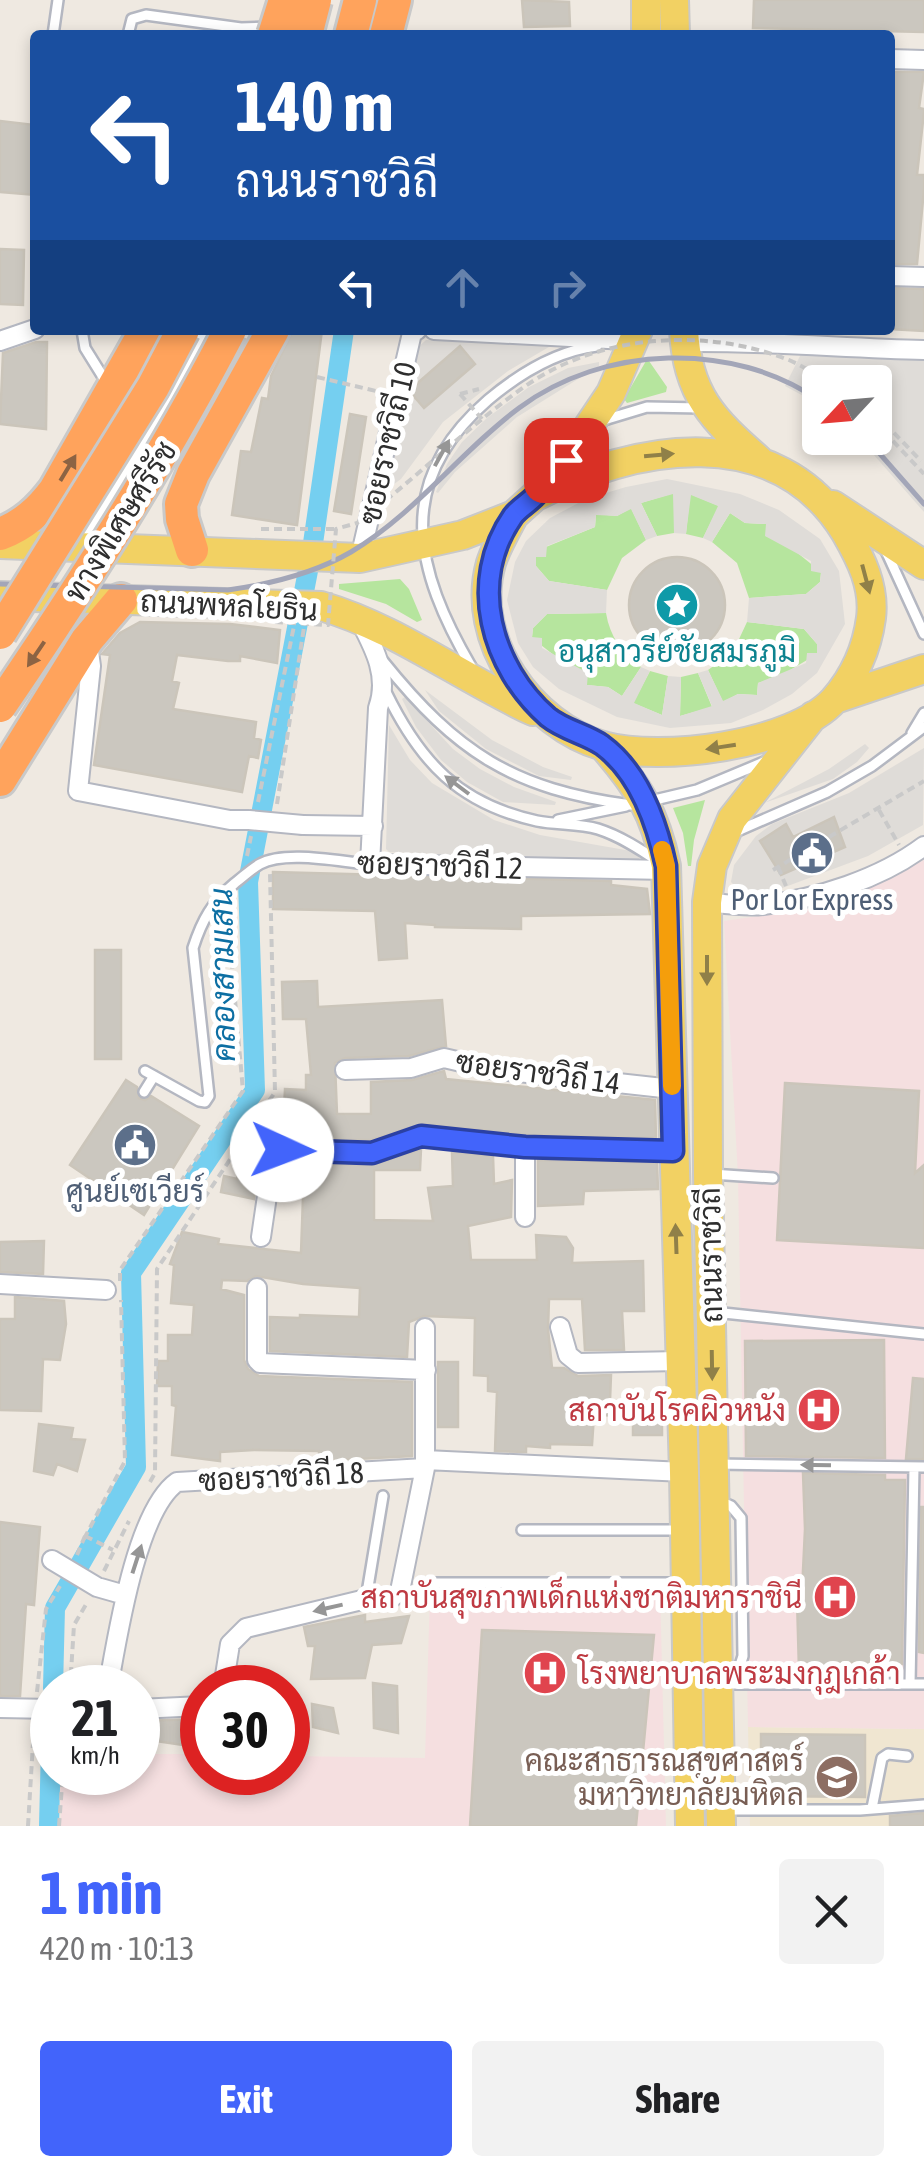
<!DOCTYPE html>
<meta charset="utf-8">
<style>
:root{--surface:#fff;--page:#f2f2f2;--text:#202124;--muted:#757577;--accent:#4264fb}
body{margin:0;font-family:"Asap Condensed",Sarabun,sans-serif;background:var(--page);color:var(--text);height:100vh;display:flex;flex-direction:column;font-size:38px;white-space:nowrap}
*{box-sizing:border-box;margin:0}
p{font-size:32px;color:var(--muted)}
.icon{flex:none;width:55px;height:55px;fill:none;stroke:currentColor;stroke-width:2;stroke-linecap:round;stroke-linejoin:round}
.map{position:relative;height:1826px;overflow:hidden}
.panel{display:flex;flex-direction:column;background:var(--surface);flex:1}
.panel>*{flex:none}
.hud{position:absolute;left:30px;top:30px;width:865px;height:305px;border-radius:10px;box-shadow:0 5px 15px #0003;background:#1a4fa0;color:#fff;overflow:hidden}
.needle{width:65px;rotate:244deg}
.fabs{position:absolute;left:802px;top:365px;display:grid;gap:20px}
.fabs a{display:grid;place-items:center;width:90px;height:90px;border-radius:10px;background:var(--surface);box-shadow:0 5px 15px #0003;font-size:50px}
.speed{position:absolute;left:30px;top:1665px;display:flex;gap:20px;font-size:50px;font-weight:700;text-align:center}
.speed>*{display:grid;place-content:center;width:130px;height:130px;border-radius:50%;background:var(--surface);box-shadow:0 5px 15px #0003;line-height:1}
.speed small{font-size:25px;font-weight:400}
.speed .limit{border:15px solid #d22;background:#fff;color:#111}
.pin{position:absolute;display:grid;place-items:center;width:85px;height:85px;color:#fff;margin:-42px;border-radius:20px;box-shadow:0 5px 15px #0006}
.me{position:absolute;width:110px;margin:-55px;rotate:92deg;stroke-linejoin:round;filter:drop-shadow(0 0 8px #0008)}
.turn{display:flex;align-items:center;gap:35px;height:210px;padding:0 40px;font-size:45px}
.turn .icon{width:130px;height:130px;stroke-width:2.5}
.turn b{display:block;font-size:70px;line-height:85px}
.lanes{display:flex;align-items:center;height:95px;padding:0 40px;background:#0003;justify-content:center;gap:50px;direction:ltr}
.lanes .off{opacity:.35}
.round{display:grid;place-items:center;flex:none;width:105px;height:105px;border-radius:10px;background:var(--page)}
.overview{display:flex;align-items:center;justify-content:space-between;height:170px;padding:0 40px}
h1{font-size:60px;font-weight:700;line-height:75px;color:var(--accent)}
.action{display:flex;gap:20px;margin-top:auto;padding:20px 40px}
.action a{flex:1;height:115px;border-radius:10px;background:var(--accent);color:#fff;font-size:40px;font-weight:700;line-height:115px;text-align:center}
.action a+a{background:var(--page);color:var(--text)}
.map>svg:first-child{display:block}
</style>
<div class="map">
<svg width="924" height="1826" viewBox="0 0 924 1826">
<rect width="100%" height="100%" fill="#efe9e1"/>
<!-- education -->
<path fill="#f0e6d1" d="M748,1727l176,2v97h-174z"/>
<!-- medical -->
<path fill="#f5dfe0" d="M924,860v869l-176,-2 -10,-551 -14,-255 84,-12 70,-26z
M660,1588l6,238h-605l-1,-53 78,-1v-18h64v18h86v-16l137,2 5,-165z"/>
<!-- green -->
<path fill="#b6e59e" d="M646,361h3l18,26 -1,5 -39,11 -3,-4z
M674,493v40l-17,3 -16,-33z
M690,494l29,12 -16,32 -17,-4z
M631,508l15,32 -24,18 -15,32 -58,-9 -13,-15v-10l10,-9 49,-20 1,-13 21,2z
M730,513l15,10 21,1v12l23,10 32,26 -1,10 -14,12 -57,4 -12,-35 -25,-21z
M400,579l9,10 13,31 -5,2 -31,-18 -47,-15v-5z
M606,613c4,24 16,40 35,54l-19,29 -14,-9 -21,-2v-12l-23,-10 -32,-25 1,-10 14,-14z
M747,622l57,7 13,15v10l-35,21 -24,8 -1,12 -19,-1 -15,8 -15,-32 25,-18z
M650,671l18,5 -6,39 -29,-12z
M698,673l14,34 -32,9 1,-39z
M705,800l-11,40 -3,26h-3l-5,-33 -10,-25z"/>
<!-- plaza -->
<path fill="#dfdcd8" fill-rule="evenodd" d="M426,340l128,4 -46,27 -65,51 -42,57 -11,8 -6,-1 31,-136z
M801,354l123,6v152l-65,-74h16v-56h-55v23l-35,-19z
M599,362v4l-82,51 -62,55 -17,21 -2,-1 11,-28 15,-22 25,-24 42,-31 39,-19z
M667,479l73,15 39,16 41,29 19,32 6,53 -28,49 -25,21 -29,16 -32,13 -61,5 -53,-11 -58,-28 -26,-22 -15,-24 -11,-43 8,-38 11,-21 24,-23 36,-19 40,-12zM673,494l1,39 12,1 5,-39 27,11 -15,32 9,4 18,-29 15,10 21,1 -1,12 46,25v10l10,2 -1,9 -14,12 -57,4 -2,24 57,7 13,15v9h-10l-1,10 -48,20 -1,12 -19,-1 -15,7 -15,-31 -10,3 14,33 -32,10 1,-39 -13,-1 -6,39 -28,-12 16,-32 -9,-4 -19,29 -14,-9 -21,-2 1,-12 -46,-25v-10l-10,-1 1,-9 14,-14 59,-1 1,-23 -58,-9 -13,-15v-9h10l1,-11 48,-19 1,-12 21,1 14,-7 15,31 11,-4 -16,-33z
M425,690l67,50 51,27 29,10 -1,3 -32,-4 -53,-27 -47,-38z
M405,697l48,52 27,20 34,18 42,15 -1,3 -52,-3 -36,-20 -26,-22 -25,-33 -14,-28z
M389,725l21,35 22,23 62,37 46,15 91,16 8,6v5l-250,-10 -3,-3z
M865,744l4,4 -12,14 -24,17 -69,24 65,-34z
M924,748l-1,77 -55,31 -91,34 -35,3 -11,-11 3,-17 22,-29 16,-12 77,-31z"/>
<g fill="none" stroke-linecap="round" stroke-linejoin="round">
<!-- canal -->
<path stroke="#75cff0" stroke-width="20" d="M53,1688l2,-80 81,-141 -5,-194 124,-183 -7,-208 64,-332 32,-220
M49,1826l3,-121"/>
</g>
<!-- building -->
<path fill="#cbc7bf" stroke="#cbc5ba" stroke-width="2.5" d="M522,0l47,2 1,24 -46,1z
M754,0h170v32l-171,-4z
M890,72h34l-5,36 5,1v3l-7,63h7v14l-7,75h-27z
M0,121l35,4v70l-35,-3z
M0,249l24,1 -1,55 -23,-1z
M890,288l34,1v42l-34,-2z
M293,330h29l-25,195 -65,-10 9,-64 10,1 11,-54 6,1 3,-23z
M36,342h11l-1,87 -46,-5 3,-71z
M460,346l15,18 -51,44 -13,-15 1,-5z
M350,414l16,3 -15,97 -17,-3z
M629 605a48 48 0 1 1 96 0a48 48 0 1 1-96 0Z
M140,622l90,2 50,6 -3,33 -37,-7v5h-12l-51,-6 -5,26 7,2 -6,26 83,13 -2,16 7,2 -3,18 -9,-2 -7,36 -148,-27 16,-110 -8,-1 18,-21z
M834,817l11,30 -64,28 -21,-34 26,-17 7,13z
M273,872l338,9v4l36,4 3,25 -129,2v13l-86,-2v-2l-30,-2 2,35 -28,2 -4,-49 -102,-2z
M95,950h26v109h-26z
M317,981l1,26 124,-7 4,46 -37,10 -64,2 -10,5 2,51h34v-32l41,-2 32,-9 2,8 209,21 1,38 -127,-3 -107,-11 -52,16 -93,-1 1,-9 5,1 2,-42 21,1v-15h5l-5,-56h-23l-1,-37z
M126,1080l11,7 2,11 6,2 6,-4 48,30 -55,89 -74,-50z
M785,1083l134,8 -4,82 9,-8v83l-147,-8z
M257,1136l15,4 -11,13 -7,46 -33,-7 3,-16 13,3 1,-6 15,3z
M421,1149l-1,21h-46v50l59,1 -5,-33 25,-2 -1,-34 41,4 1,28 18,-4 -1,37 -43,9 3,34h66l-1,-25 30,2 7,11 -1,15 71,-2 1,50h-22l2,39h-39l-3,-51h-33l-1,30 4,39h12l14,8 33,-1 -1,26h52v34h-29v-19l-39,-1 -2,30 -42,-1v4l-24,-2v6l-31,-1 2,-59 -9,-1v-15l-14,-1 1,-57 -51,-2 -15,6 -2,35 -137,-6v-34l30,1v-3l59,2 1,-29 -57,-4 -47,-8 -9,5 -25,-1 -1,9 23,6v65l4,9 11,7 153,6v74l-93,5v-10l-65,-1 -34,2v9l-48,-6 4,-49 -4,-1v-19h-15l1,-25h10v-26h24l2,-30 -23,-2 3,-38 -4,-1 12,-32 37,7 -1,5 83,9 2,-56 -23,-2 4,-31 88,1z
M538,1160l119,3 1,26 -74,2 -1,13 -45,2z
M44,1241l-1,33 -43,-2v-30z
M15,1297l49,4 2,23 -6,36 -17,-1 -2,52 -41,-1v-91h15z
M884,1340l1,118 -139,-2 -1,-115z
M438,1362h20v65h-20z
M913,1378l11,1v80h-18z
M39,1424l34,4 -2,11 14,1 -8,31 -20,-7 -4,11 -19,-4z
M803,1473l82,2v5h20l-3,184 -64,-2v8h-39l-2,-71 5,-8 3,-62z
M921,1507h3v146l-5,-1z
M0,1522l40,5 -6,78 -8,-1 -6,92h-20z
M365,1615v7l44,-6 -8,27 -29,2 -7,33 -54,1 4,-33h-7l-4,-19z
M482,1630l172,5 -18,191h-166z
M373,1683l24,3 1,47 -24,-5z
M312,1704l21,4 5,25 -25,-6z
M200,1719l2,10 -5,18 -55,-8 -1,-18z
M761,1734l104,1v62l-104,-1z
M924,1813v13h-34v-10z"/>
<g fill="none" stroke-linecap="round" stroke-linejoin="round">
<!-- lane casing -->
<g stroke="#b4b7c1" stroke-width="14">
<path id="lane" d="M53,35l5,-35
M128,35l4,-16 14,-4 95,13
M239,35l2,-7 29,-1
M82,330l3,18 23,37
M604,420l43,-13 54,1
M886,551l38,83
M383,661c74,92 130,128 248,144
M472,668c-58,-99 -79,-186 16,-268 32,-27 68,-49 109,-54
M386,692c34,70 73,112 151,129 20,4 42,2 61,8 22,7 42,20 61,33
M912,733l12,-20
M646,802l51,-12 67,-28
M558,820l68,-14
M735,832l92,-40 45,-26 52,-39
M145,1071l54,30 6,1 4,-6 -16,-148c9,-28 19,-46 42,-65 8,-6 16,-14 25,-19 26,-14 81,-2 110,0
M144,1092l10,-16
M711,1174l62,4
M714,1312l210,22
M717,1464l207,3
M717,1500l14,6 10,12 2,138 -9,28
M522,1530h160
M421,1583h262
M366,1599l17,-103
M722,1684h202
M910,1684l4,-217
M872,1808l10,-50 6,-4 19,2
M727,1810h133l64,-5"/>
</g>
<!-- street casing -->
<g stroke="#b4b7c1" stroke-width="22">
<path id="street" d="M890,59l34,1
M890,276l34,1
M434,330l193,10
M0,341l35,-12
M685,342c80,-1 159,6 239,8
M360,558l52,-225 5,-3
M358,617c15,29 32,58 20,91l-8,156 296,6
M88,645l3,21 -13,125 152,29h19
M303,825l70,1
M707,902c18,2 38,5 56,3 54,-6 117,-26 161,-59
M345,1070l66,-2 33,-10 47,11 181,20
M525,1217v-70
M261,1237l12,-82 5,-4 94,2 49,-17 104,11 148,4
M0,1284l106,6
M257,1288v72l3,3 166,7
M560,1327l8,28 10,8 102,-2
M425,1460l259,12
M52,1560l45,27 28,8
M108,1688c9,-49 28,-177 69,-206l248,-14
M223,1688l7,-44 16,-16 120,-29h24l10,-8 25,-123v-140
M0,1708l52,1
M138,1709l64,-3"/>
</g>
<!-- secondary casing -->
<g stroke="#b4b7c1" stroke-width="30">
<path id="secondary" d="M78,546l125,-216"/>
</g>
<!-- primary casing -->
<g stroke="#c9c9c9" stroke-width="32">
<path id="primary" d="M646,0v35
M674,0l1,35
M684,330c3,64 29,90 75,130
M833,505l91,60
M514,515c-8,15 -18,32 -23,48 -22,77 40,162 112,183 57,16 189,0 231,-46 20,-23 33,-52 37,-82 4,-31 -10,-59 -25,-85 -69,-114 -212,-89 -312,-36
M0,544l360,14 103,-23 51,-20 20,-18 32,-37 45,-67 27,-63
M0,596l321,10c76,22 140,72 212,105
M835,699l89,-30
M603,746c35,40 52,67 63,120l18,606 6,354
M721,1826l-13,-652 -1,-272 5,-36 20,-47 81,-103"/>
</g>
<!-- highway casing -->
<g stroke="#c9c9c9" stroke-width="38">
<path id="highway" d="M351,35l9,-35
M386,35l9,-35
M0,534c24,-9 40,-24 55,-44l91,-160
M192,550l-10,-31 -1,-15 12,-30 80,-144
M0,780l87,-140 34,-40"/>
</g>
<!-- path -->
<path stroke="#c9c9c9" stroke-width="4" stroke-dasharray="8 5" stroke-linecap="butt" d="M317,377l63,15
M460,394l19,-5
M876,414l45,47
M875,422l49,52
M261,529h75
M258,802l36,-176
M277,804l27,-177
M879,810l20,35
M247,856l4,-20
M778,867l8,19
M773,870l151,-89
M120,1281v-11l123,-179 -16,-182
M150,1482l5,-9 2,-204 118,-177 -5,-219
M84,1539l41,-78 -4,-161
M77,1555l8,-19
M104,1571l25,-50
M70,1688l4,-63 14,-24
M37,1692l9,-83 14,-23
M28,1826l6,-100
M59,1826l4,-54"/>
<!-- lane -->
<use href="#lane" stroke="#fff" stroke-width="9"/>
<!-- street -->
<use href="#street" stroke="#fff" stroke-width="18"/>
<!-- secondary -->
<use href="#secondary" stroke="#fff" stroke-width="25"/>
<!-- primary -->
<use href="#primary" stroke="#f2d163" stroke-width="28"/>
<!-- highway -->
<use href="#highway" stroke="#ffa35c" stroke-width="32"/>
<!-- rail -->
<path stroke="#a3a6b8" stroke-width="5" d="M866,438l58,66
M0,584l228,6c43,-6 85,-16 123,-38 64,-38 109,-100 168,-144 84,-63 214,-68 301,-7"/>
<!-- street-bridge casing -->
<g stroke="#b4b7c1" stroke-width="22" stroke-linecap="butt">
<path id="street-bridge" d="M249,820l54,5"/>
</g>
<!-- highway-bridge casing -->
<g stroke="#c9c9c9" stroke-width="38" stroke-linecap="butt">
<path id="highway-bridge" d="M274,35l11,-35
M306,35l9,-35
M0,633l153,-246 30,-57
M0,706c83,-121 162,-245 230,-376"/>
</g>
<!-- path-bridge -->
<path stroke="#c9c9c9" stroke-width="4" stroke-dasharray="8 5" stroke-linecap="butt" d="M460,394l22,25
M275,622l53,3 8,-96 21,-6c57,-43 108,-94 167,-136 75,-53 181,-60 265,-27 14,6 27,15 41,22
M85,1536l28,14"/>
<!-- street-bridge -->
<use href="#street-bridge" stroke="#fff" stroke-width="18"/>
<!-- highway-bridge -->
<use href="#highway-bridge" stroke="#ffa35c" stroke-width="32"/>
</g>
<!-- one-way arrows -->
<defs><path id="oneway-solid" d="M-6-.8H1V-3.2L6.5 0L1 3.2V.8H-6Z" transform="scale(2.5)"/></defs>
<g fill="#969696">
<use href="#oneway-solid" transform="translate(442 453) rotate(-61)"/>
<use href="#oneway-solid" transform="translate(457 785) rotate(-143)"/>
<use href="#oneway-solid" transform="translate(816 1465) rotate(-179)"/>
<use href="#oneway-solid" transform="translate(137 1559) rotate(-72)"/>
<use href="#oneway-solid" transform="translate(328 1608) rotate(167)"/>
</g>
<g fill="#908048">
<use href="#oneway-solid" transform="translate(659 455) rotate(-5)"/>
<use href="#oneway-solid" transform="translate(866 579) rotate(75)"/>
<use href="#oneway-solid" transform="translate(721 747) rotate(171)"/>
<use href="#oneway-solid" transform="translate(707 970) rotate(90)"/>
<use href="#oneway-solid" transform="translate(676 1239) rotate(-92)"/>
<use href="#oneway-solid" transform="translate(712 1365) rotate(89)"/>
</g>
<g fill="#8c6343">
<use href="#oneway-solid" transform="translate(68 468) rotate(-59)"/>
<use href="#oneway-solid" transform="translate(36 654) rotate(124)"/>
</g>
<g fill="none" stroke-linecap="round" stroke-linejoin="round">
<!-- route casing -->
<g stroke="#2b41a3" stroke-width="25">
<path id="route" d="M282,1150l90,3 49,-17 104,11 148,4 -7,-285c-9,-42 -27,-94 -64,-121 -16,-11 -38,-15 -54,-28 -57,-50 -81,-135 -35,-201 6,-8 16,-13 23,-21 10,-11 20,-23 30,-35"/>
</g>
<!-- route -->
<use href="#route" stroke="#4264fb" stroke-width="18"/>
<!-- slow -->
<path stroke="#f59e0b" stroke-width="18" d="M662,850l4,16 6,220"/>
</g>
<!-- icons -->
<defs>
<g id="sight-disc" transform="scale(2.25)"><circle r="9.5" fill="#0f9aa8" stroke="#fff"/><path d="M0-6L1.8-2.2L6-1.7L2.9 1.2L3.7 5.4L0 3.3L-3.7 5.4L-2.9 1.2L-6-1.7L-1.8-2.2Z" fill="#fff"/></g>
<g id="civic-disc" transform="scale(2.25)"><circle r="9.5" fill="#5c6f8a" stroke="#fff"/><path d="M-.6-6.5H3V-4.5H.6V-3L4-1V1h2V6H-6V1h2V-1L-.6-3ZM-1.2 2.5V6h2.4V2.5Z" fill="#fff"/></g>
<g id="hospital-disc" transform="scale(2.25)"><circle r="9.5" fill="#e0444e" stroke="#fff"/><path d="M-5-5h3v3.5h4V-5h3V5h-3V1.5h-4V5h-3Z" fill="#fff"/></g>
<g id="university-disc" transform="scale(2.25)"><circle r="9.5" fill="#8d6e63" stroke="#fff"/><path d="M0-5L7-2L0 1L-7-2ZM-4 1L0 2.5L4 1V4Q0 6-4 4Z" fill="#fff"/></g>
</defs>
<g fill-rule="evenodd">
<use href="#sight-disc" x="677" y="605"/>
<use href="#civic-disc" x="812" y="853"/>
<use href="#civic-disc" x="135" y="1145"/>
<use href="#hospital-disc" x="819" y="1410"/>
<use href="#hospital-disc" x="835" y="1597"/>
<use href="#hospital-disc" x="545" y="1673"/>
<use href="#university-disc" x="837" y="1777"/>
</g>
<g text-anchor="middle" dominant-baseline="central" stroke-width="10" stroke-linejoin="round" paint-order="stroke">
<!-- street labels -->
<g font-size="30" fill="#2e2e2e" stroke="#fff">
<text transform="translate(387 443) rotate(-77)">ซอยราชวิถี 10</text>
<text transform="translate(120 521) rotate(-58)">ทางพิเศษศรีรัช</text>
<text transform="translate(229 605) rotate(3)">ถนนพหลโยธิน</text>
<text transform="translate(440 865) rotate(2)">ซอยราชวิถี 12</text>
<text transform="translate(538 1072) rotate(8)">ซอยราชวิถี 14</text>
<text transform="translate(710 1255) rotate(-91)">ถนนราชวิถี</text>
<text transform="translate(281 1476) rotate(-3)">ซอยราชวิถี 18</text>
</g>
<!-- culture labels -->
<g font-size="30" fill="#0d838f" stroke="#fff">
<text x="677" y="651">อนุสาวรีย์ชัยสมรภูมิ</text>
</g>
<!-- service labels -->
<g font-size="30" fill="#4e5e75" stroke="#fff">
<text x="812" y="899">Por Lor Express</text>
<text x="135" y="1191">ศูนย์เซเวียร์</text>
</g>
<!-- health labels -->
<g font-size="30" fill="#be3a42" stroke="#fff" text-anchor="end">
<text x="786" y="1410">สถาบันโรคผิวหนัง</text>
<text x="802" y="1597">สถาบันสุขภาพเด็กแห่งชาติมหาราชินี</text>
<text x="578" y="1673" text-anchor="start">โรงพยาบาลพระมงกุฎเกล้า</text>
</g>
<!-- education labels -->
<g font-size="30" fill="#785e54" stroke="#fff" text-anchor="end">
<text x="804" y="1760">คณะสาธารณสุขศาสตร์<tspan x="804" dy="34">มหาวิทยาลัยมหิดล</tspan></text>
</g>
<!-- water labels -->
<g font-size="32" font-style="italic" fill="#0d6fa3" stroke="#fff">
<text transform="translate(222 975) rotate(-91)">คลองสามเสน</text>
</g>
</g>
</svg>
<div class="fabs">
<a><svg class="needle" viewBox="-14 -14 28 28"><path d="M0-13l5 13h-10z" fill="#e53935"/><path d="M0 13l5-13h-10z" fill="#757577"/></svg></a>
</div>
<div class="speed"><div>21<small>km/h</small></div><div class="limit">30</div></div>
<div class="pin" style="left:566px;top:460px;background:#d93025"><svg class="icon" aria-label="arrive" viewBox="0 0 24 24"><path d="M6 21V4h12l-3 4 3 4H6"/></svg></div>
<svg class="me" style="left:282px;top:1150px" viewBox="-20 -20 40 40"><circle r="19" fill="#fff"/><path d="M0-13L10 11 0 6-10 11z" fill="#4264fb"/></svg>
<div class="hud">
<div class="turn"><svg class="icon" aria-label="left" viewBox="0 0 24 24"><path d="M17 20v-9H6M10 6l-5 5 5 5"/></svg><div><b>140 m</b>ถนนราชวิถี</div></div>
<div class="lanes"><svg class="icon" aria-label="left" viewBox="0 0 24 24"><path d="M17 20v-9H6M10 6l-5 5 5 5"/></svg><svg class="icon off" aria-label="ahead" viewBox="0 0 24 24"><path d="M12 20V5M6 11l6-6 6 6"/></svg><svg class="icon off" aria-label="right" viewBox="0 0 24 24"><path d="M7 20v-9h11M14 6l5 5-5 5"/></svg></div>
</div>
</div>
<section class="panel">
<div class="overview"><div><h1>1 min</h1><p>420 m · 10:13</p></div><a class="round"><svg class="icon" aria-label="close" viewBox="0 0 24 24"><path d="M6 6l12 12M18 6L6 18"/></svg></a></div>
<div class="action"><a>Exit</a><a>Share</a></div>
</section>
